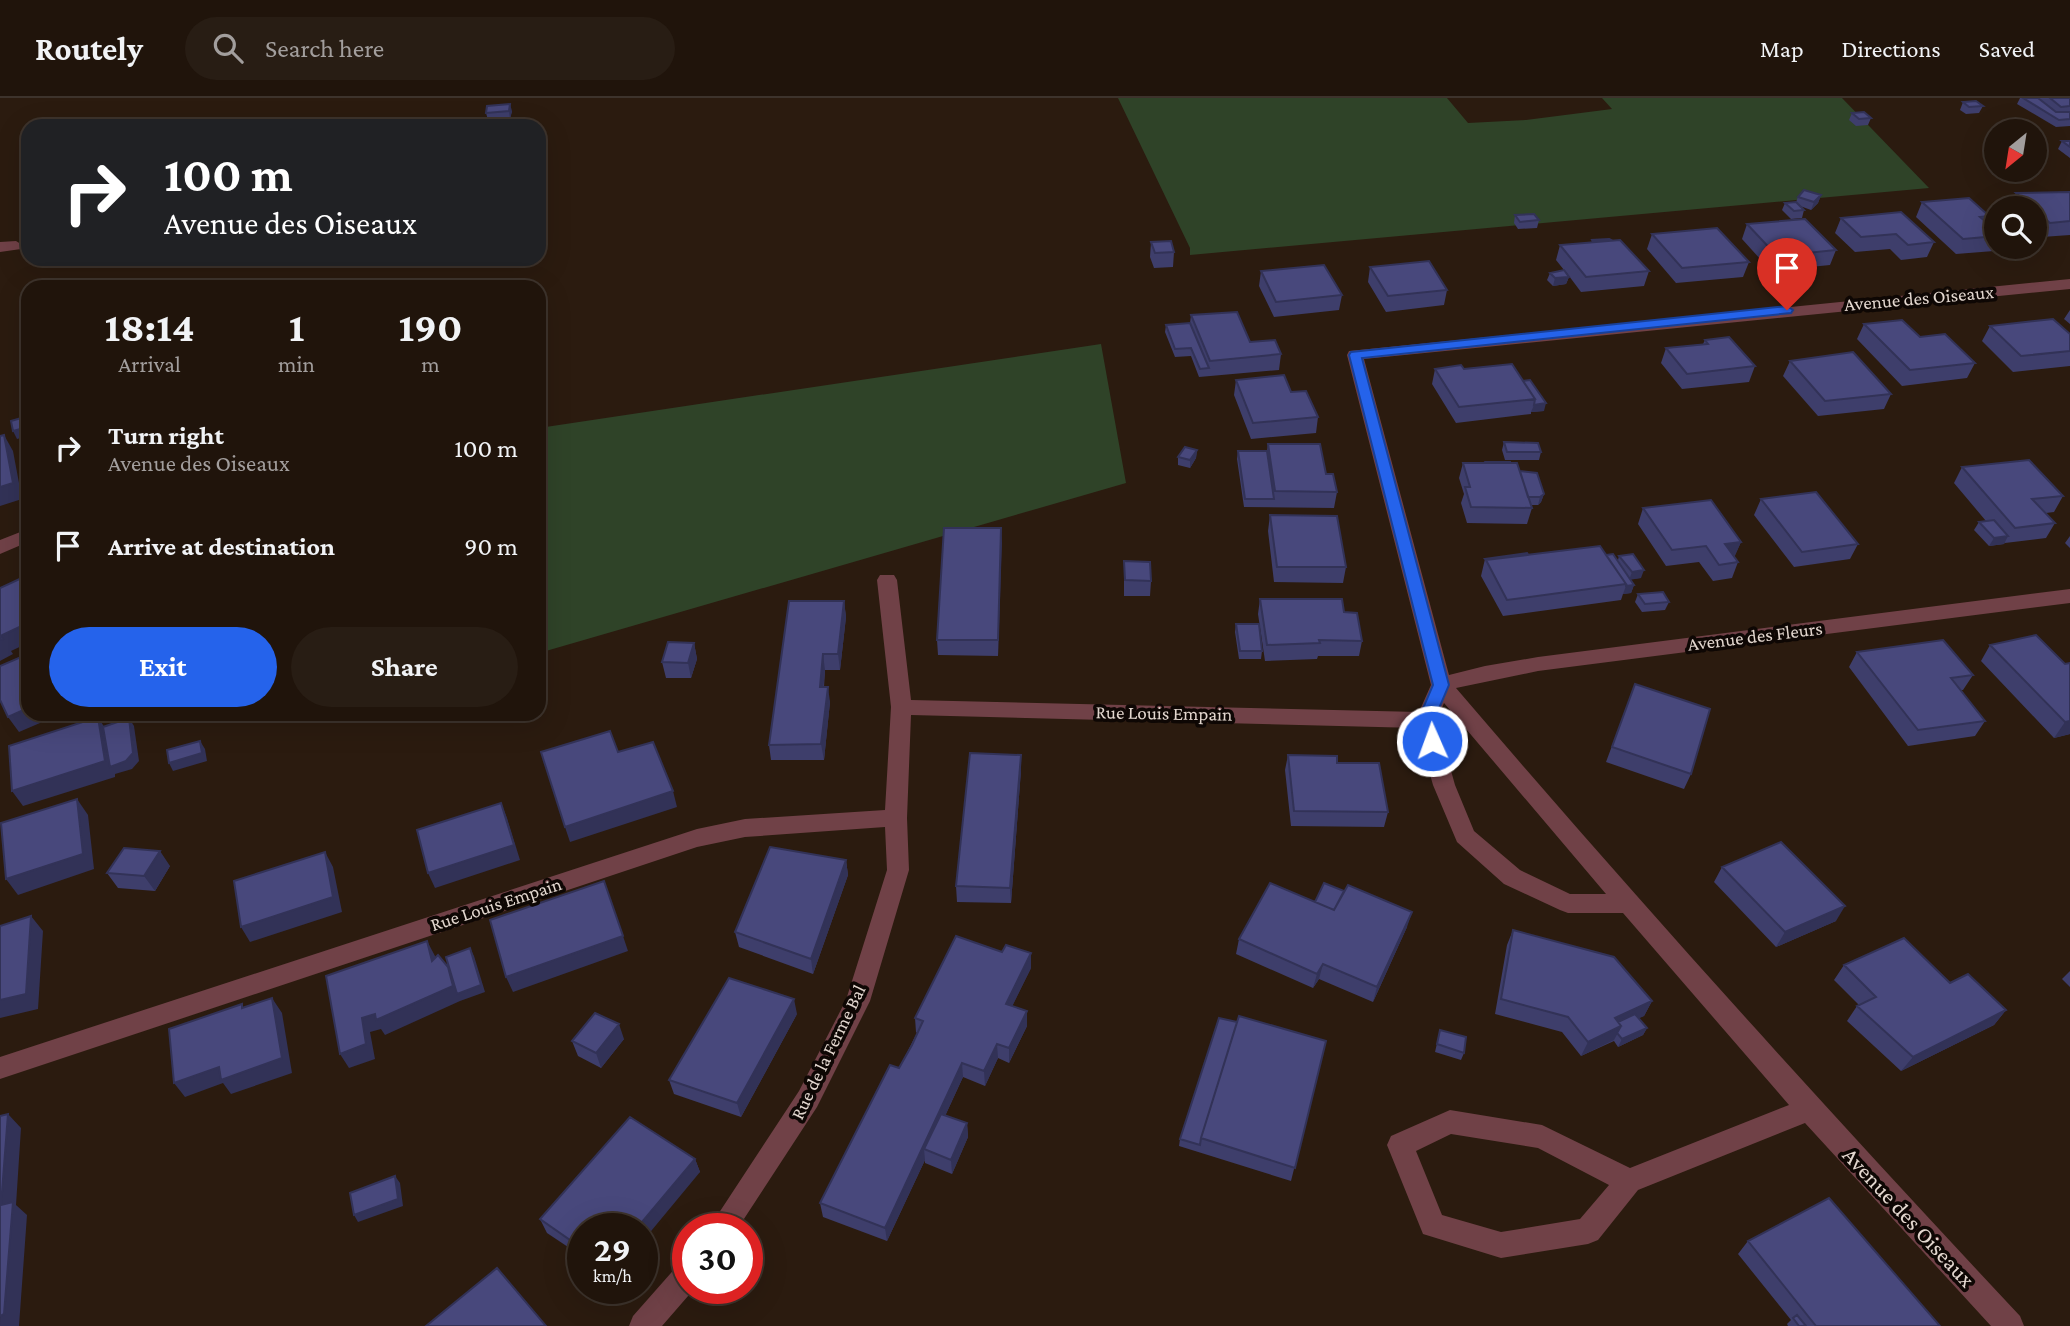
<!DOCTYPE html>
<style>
:root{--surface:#20140b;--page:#281d14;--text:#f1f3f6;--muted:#a29e9d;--line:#3d332c;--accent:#2563eb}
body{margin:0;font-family:"Crimson Pro",serif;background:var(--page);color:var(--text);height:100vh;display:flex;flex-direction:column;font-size:26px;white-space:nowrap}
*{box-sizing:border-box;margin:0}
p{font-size:23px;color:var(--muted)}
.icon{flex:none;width:38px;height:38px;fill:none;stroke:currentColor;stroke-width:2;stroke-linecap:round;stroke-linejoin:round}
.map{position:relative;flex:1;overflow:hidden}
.sheet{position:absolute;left:21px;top:182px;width:525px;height:441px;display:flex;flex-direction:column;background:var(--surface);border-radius:21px;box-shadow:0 7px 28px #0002,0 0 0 2px var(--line)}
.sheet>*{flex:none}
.top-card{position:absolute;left:21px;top:21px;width:525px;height:147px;border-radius:21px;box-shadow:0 7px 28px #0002,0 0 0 2px var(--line);background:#202124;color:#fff;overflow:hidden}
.needle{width:46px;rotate:210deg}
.buttons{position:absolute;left:1984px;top:21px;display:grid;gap:14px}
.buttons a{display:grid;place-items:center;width:63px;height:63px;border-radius:50%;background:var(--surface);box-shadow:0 7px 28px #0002,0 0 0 2px var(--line);font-size:35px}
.speed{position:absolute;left:567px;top:1115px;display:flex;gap:14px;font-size:35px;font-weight:700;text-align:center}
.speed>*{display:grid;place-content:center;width:91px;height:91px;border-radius:50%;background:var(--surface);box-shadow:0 7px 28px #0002,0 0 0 2px var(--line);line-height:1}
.speed small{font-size:18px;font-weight:400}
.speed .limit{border:10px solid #d22;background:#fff;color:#111}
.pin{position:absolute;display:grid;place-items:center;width:60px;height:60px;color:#fff;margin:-72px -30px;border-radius:50% 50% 50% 0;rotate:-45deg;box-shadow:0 0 7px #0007}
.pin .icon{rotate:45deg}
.me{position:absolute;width:77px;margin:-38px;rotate:358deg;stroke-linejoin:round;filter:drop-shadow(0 0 5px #0008)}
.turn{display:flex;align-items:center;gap:24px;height:147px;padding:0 28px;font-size:32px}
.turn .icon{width:91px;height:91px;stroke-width:2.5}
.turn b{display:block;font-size:49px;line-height:60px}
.eta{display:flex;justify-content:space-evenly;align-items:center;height:119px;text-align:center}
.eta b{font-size:42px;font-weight:700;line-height:49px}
.action{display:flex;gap:14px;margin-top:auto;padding:14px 28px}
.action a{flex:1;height:80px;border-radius:42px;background:var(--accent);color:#fff;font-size:28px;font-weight:700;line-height:80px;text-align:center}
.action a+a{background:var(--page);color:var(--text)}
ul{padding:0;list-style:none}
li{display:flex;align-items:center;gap:21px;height:98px;padding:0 28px}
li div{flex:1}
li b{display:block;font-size:26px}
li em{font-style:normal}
header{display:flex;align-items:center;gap:42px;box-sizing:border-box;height:98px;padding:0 35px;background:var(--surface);border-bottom:2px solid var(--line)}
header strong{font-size:33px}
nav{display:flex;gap:38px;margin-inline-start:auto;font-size:24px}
.search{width:490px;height:63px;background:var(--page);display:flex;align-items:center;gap:18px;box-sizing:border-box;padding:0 24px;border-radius:38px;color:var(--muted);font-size:26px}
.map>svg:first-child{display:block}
</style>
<header>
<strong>Routely</strong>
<div class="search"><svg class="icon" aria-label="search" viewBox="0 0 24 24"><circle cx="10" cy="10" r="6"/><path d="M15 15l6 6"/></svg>Search here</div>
<nav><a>Map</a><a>Directions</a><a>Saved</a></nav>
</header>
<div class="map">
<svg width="2070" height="1228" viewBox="0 0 2070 1228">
<rect width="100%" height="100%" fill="#2b1b0f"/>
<!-- green -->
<path fill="#2f4328" d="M1118,0h329l21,25 58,-3 86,-11 -10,-11h240l87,90 -739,67v-7z
M1101,246l25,139 -587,170v-225z"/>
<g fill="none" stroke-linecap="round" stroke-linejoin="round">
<!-- street -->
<path fill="#704147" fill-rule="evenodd" d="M16,143l8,5 -3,3 -21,3v-10z
M2070,181v10l-706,70 85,316 36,-9 53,-9 532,-68v14l-532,68 -82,17c183,214 371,422 564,628l4,10h-33l-186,-203 -167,67 -40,50 -10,4 -87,14 -78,-24 -36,-89 4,-9 59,-26 92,15 88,43 159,-63 -166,-192h-55l-8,-3 -56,-26 -47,-42 -24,-57 -16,-57 -506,-13 -4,103 2,52 -39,131 -53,106 -79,121h-29l90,-137 47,-91 41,-130 -2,-43 -140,10 -48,10 -697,232v-22l697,-228 48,-10 140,-9 6,-103 -14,-127 3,-5h14l3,5 14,120 508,12 12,-27 -84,-330 2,-4zM1444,605l162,191h-36l-50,-24 -46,-39 -19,-46 -18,-65zM1451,1036l87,14 71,37 -29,34 -79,13 -59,-17 -26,-64z
M28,431v13l-28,12v-14z
M688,1163v27h7l-33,38h-33l4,-10 45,-51z"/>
</g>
<!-- wall -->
<path fill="#3e3e6b" d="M2020,0h50v28l-14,1 -39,-23z
M1963,4l20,4 -4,7 -13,1 -6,-4z
M512,13l-2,8 -22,1 -2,-7z
M1852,15l19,5 -3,7 -12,1 -7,-6z
M2062,43h8v17l-12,-9z
M2062,94h8v43l-28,2 -7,-6v-23h-26l7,-15z
M1821,97l-3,8 -7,7 -11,-4 4,4 -2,8 -11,1 -9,-9 3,-7 11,-1 2,-5z
M1922,104l67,14 -3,6 11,9v14l-3,6 -38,3 -40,-37z
M1515,117l24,5 -2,8 -19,1 -4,-6z
M1841,120l93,24 -7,15 -26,3 -11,-11 -35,3 -20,-19z
M1747,126l89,26 -6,15 -59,6 -29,-32z
M1652,136l97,28 -6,15 -67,6 -29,-34z
M1592,142l57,31 -5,15 -63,6 -15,-20 3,5 -3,7 -13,2 -6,-6 3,-7 14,-3 -8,-10 4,-15 32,-3z
M1151,144l23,10 -1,15 -19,1 -4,-11z
M1370,169l77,23 -3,15 -58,7 -18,-30z
M1261,173l81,24 -3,15 -65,7 -15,-31z
M2070,212v14l-6,-5z
M1191,217l59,27 31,12 -2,16 -80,7 -8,-21 -16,1 -10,-25 1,-7 24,-2z
M1864,226l111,39 -8,15 -65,8 -45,-47z
M1990,228l80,8v32l-57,6 -31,-31z
M1705,242l50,26 -6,16 -67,7 -21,-26 5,-15 37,-4z
M1790,263l101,33 -7,15 -66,7 -35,-40z
M1512,266l32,47 -13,1v2l-75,9 -24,-39 3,-15h29z
M1236,282l82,37 -2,16 -65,6 -17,-44z
M1504,344l37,10 -2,8h-34l-3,-10z
M1268,346l58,30 11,18 -3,16 -90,-1 -7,-48 1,-8h29z
M1197,352l-1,8 -6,10 -12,-3v-8z
M1463,365l57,8 24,23 -3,8 -3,3h-8l2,3 -5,16 -60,-1 -6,-20 3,-9 -5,-16z
M1962,369l101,29 -9,16 -8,1 9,10 -9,15 -41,5v-1l-1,2 -15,2 -15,-16 5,-8 7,-1 -32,-38z
M1761,401l97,45 -8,15 -56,8 -40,-52z
M1643,410l98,34 -7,15 4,5 -6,16 -19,3 -14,-19 -33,4 -28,-42z
M1270,417l76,52 -3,16 -69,-1 -6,-51z
M1001,430l-3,128 -60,-1 -1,-15z
M2070,438v12l-5,-5z
M1528,457h78l12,5 1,-4 22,22 -11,1 4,6 -3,8 -8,1 -2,6 -118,16 -22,-40 4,-17z
M1124,463l27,20 -1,15h-26z
M1638,496l31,8 -4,8 -23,2 -7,-10z
M1260,501l84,13 18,29 -3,15h-41l-1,3 -52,2 -7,-47z
M844,503l2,16 -6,53h-15l-1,17 6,15 -6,58h-53l-2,-15z
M1236,526l26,27 -1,8h-22l-4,-27z
M694,545l3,16 -6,19h-25l-4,-16z
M1990,547l75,19 5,-1v71l-16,4 -73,-77z
M1857,554l116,23 -10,15h-2l24,31 -10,15 -67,10 -59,-79z
M1635,586l56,90 -7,15 -78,-27z
M1288,657l100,57 -4,15 -93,-1 -6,-56z
M1021,672l-10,133 -54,-1 -1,-16z
M846,762l2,15 -35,99 -74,-27 -4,-15z
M170,768l-15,25 -37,-3 -11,-15z
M1722,769l114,54 -60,26 -62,-65z
M1315,804l92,25 -34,75 -54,-23 -6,9 -77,-34 3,-15z
M1513,832l139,71 -8,15 -6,2 9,10 -4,7 -25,12 -4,-6 -33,15 -19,-24 -67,-18 12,-69z
M1844,867l106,18 56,27 -12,15 -93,46 -54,-50 10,-15 2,-1 -25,-25z
M1031,870l-19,38 15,5v15l-18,37 -11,-5 -13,28 -22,-9 -18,39 22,7 1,14 -16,37 -27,-11v-3l-38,81 -64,-24 -3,-14 79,-135 18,-35 -1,-1 -1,-14z
M2070,873v16l-8,-8z
M797,916l-56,103 -67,-23 -5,-14z
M1237,924l89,19 -35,140 -112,-35 1,-7z
M1440,932l24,23 -3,7 -26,-8z
M624,941l-23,29 -23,-12 -6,-15z
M695,1061l5,13 -117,56v29l-36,-24 -7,-14z
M1748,1143l192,85h-152l-1,-2 4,-4 -53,-66z"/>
<!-- shaded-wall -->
<path fill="#323257" d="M510,6l2,7 -2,8 -1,-8z
M1821,97l-3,8 -7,7 3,-8z
M1569,179l-3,7 -13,2 2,-8z
M1546,305l-2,8 -13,1 3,-7z
M28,329v9l-11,3 -4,-8z
M4,337l9,16 9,48 -22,7v-19z
M1197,352l-1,8 -6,10v-8z
M1544,396l-3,8 -3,3 2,-8z
M1001,430l1,15 -4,113v-16z
M2008,438l-4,8 -15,2 5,-8z
M1741,444l-7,16 -9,-14z
M1644,472l-3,8 -12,2 3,-8z
M1634,487l-3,8 -8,1 3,-8z
M844,503l2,16 -6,53 -2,-16z
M28,525v20l-17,8 2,3 -13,7v-25z
M694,545l3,16 -6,19 -3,-15z
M823,556l2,16 -3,32 -2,-15z
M828,589l2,15 -6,58 -3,-16z
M28,610v6h33l-42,18 -11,-15z
M98,619l10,16 21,-15 5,8 5,35 -7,8 -17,5v3l-92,29 -11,-15z
M2070,623v13l-16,4 11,-16z
M200,643l5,8 2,12 -34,10 -4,-8z
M1021,657v15l-10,133 -1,-15z
M673,693l4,16 -107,35 -5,-15z
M77,701l11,16 6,54 -76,26 -12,-16z
M501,705l6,15 13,42 -85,28 -7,-15z
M160,753l10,15 -15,25 -11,-15z
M325,754l8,15 9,45 -92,30 -9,-15z
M846,762l2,15 -35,99 -2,-15z
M1845,808l-9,15 -60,26 9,-15z
M1412,814l-5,15 -34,75 4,-15z
M31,818l12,15 -5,78 -38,9v-18z
M623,838l5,15 -115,41 -7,-15z
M427,843l8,15 4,20 -7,-15z
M470,850l4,8 11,36 -25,9 -75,34 -4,-6 -11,3 5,27 -26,9 -9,-14 22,-36 86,-51 7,15z
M1031,855v15l-25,51v-15z
M1323,866l-4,15 -6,9 4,-14z
M272,900l10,15 10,60 -61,21 -8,-11 -38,14 -11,-14z
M794,901l3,15 -56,103 -4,-14z
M1652,903l-8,15 -23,11 -7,13 -33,16 7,-14 27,-24z
M2006,912l-12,15 -93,46 12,-14z
M1027,913v15l-18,37v-15z
M619,926l5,15 -23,29 -5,-15z
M1647,930l-4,7 -25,12 4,-8z
M997,946l1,14 -13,28 -1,-15z
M962,965l1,14 -34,74 -5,-2 1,11 -38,81 -2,-13z
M8,1016l13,14 -5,77 11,10 -8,111h-19l1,-121z
M967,1025l1,14 -16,37 -1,-14z
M695,1061l5,13 -58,70v-14h-5z
M395,1078l5,7 3,23 -45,16 -4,-7z"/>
<!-- building -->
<path fill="#48487c" stroke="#323257" stroke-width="2" d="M2023,0h15l18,14h14v7l-11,1z
M2050,0h20v8l-9,1z
M1976,3l7,5 -14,1 -6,-5z
M510,6l-1,7 -23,2 1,-7z
M1864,14l7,6 -12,1 -7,-6z
M2062,43h8v6z
M1804,92l17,5 -7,7 -16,-5z
M2070,94v29l-20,2 -15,-13v-2h-2l-17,-15z
M1969,100l20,18 -9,1 17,14v5l-34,3 -41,-37z
M1796,104l8,8 -10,1 -9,-8z
M1901,114l33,30 -26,3 -12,-11 -35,3 -20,-19z
M1534,116l5,6 -19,2 -5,-7z
M1805,121l31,31 -59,6 -30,-32z
M1717,130l32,34 -67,6 -30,-34z
M1609,141l2,1 -18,2 -1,-2z
M1620,142l29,31 -63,6 -26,-32z
M1171,143l3,11 -19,1 -4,-11z
M1429,163l18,29 -59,6 -18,-29z
M1324,167l18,30 -66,7 -15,-31z
M1564,172l5,7 -14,1 -5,-5z
M1237,214l13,30 25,-2 6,14 -71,7 -19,-46z
M2053,221l17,15v17l-49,5 -31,-30z
M1902,222l18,17 25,-3 30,29 -65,7 -46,-46z
M1190,225l19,45 -9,1 -9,-21 -16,1 -9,-24z
M1729,239l26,29 -68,8 -21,-26 42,-4 -3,-4z
M1853,254l38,42 -66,7 -35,-40z
M1512,266l23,35 -76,8 -24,-38 26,-4 3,4z
M1284,277l7,17 15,-1 12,26 -65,6 -17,-43z
M1530,282l16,23 -12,2 1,-6 -12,-18z
M28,318v11l-15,4 -2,-10z
M4,337l9,48 -13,4v-51z
M1504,344l34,1 3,9h-34z
M1268,346h52l6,30h7l4,18 -62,-1z
M1185,349l12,3 -7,10 -12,-3z
M1238,353h29l7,48h-29z
M2029,362l34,36 -31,3 23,24 -40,5 -53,-61z
M1486,364h24v1h-23z
M1463,365h54l15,45 -61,-1 -6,-20h5z
M1520,373l17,2 7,21 -4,3h-12z
M1816,394l42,52 -56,8 -41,-53z
M1711,402l30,42 -16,2 13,18 -19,3 -13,-19 -34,4 -29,-42z
M1270,417l67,1 9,51h-69z
M1994,422l14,16 -14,2 -15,-16z
M944,430h57l-3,112h-61z
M1600,448l26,38 -119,16 -21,-40z
M1527,455l1,2 -42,5 -1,-1z
M1613,456l21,31 -8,1v-2l-20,-29z
M1633,456l11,16 -12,2 -13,-16z
M1124,463l26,1 1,19 -26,-1z
M26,478l2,2v45l-28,13 3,3 -3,1v-52z
M1663,494l6,10 -24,2 -7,-10z
M1260,501h82l2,13 13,1 5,28 -43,-1 1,3 -53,2z
M789,503h55l-6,53h-15l-3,33h8l-7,57 -52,1z
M1236,526h23l3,27h-22z
M2036,537l29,29 5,-1v58l-5,1 -75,-77z
M1943,542l30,35 -22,3 34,43 -67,9 -61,-78z
M668,544l26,1 -6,20 -26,-1z
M28,556v54l-20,9 -8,-17v-34z
M1635,586l75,25 -19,65 -79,-27z
M98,619l7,44 -93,30 -3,-45z
M129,620l4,35 -7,8 -16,6 -7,-40z
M610,633l8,21 35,-10 20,49 -108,36 -24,-75z
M200,643l2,12 -33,10 -2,-13z
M970,655l51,2 -11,133 -54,-2z
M1288,657l49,1v7h42l9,49 -94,-1z
M77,701l6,55 -77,25 -5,-56z
M501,705l13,42 -86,28 -11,-43z
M1781,744l64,64 -60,26 -63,-65z
M770,749l76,13 -35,99 -76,-27z
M124,750l36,3 -16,25 -37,-3z
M325,754l8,45 -92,30 -7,-46z
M604,783l19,55 -117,41 -16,-57z
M1270,785l64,27 14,-25 64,27 -35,75 -54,-23 -6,10 -78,-35z
M1324,785l20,8 -10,19 -19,-8z
M31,818l-5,78 -26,6v-74z
M1513,832l101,27 38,44 -37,17 6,8 -33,16 -20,-25 -67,-18z
M956,838l46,16 4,-7 25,8 -25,51 21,7 -18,37 -12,-4 -13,27 -22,-8 -77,165 -65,-25 70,-138 9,3 13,-23 11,-24 -8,-3z
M1904,840l46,45 18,-9 38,36 -93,47 -56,-51 19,-9 -32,-32z
M427,843l5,20 6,-6 10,12 5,19 -77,34 -1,-6 -13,4 4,26 -26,10 -14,-78z
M470,850l11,37 -24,9 -11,-37z
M729,880l65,21 -57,104 -68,-23z
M272,900l10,60 -61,22 -2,-13 -45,16 -5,-54 73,-25v4z
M595,915l24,11 -23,29 -24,-12z
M1635,916l12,14 -25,11 -5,-6 4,-7 -3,-4z
M1239,918l87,25 -31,127 -94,-30z
M1219,920l18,4 -36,116 -1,7 -20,-6z
M1440,932l26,7 -2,16 -27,-9z
M8,1016l-7,91 12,-3 -9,112 -4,2v-200z
M941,1016l26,9 -16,37 -27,-11z
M630,1019l65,42 -58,69h-54v21l-43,-30z
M395,1078l3,23 -44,16 -4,-22z
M1829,1100l111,128h-124l-68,-85z
M497,1170l49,58h-120z
M1797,1217l9,11h-7l-6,-8z"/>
<!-- route -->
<path fill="#2563eb" stroke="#184099" stroke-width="2" d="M1787,208l6,4 -2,3 -429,45 87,327 -15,35 6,21 -8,7 -6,-2 -8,-26 15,-35 -84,-330 2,-3z"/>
<g text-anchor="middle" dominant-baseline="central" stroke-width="7" stroke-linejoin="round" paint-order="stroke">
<!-- street labels -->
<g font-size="19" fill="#e3d7cf" stroke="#0e0704">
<text transform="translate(1919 200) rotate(-5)">Avenue des Oiseaux</text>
<text transform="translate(1755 538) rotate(-7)">Avenue des Fleurs</text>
<text transform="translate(1164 615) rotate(1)">Rue Louis Empain</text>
<text transform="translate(496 806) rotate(-18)">Rue Louis Empain</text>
<text transform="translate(828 954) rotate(-64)">Rue de la Ferme Bal</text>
</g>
<!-- near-street labels -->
<g font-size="23" fill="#e3d7cf" stroke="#0e0704">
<text transform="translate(1909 1119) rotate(47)">Avenue des Oiseaux</text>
</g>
</g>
</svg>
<div class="buttons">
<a><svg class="needle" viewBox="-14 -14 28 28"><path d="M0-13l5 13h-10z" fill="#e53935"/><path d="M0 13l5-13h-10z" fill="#a29e9d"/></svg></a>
<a><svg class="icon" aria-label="search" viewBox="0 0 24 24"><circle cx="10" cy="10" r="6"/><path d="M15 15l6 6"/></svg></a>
</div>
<div class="speed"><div>29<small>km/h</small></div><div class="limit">30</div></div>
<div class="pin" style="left:1787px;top:212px;background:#d93025"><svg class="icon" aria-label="arrive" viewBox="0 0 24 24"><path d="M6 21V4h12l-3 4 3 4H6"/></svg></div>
<svg class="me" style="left:1432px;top:643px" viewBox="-20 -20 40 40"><circle r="17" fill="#2563eb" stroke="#fff" stroke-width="3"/><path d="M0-11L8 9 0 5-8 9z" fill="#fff"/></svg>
<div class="top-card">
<div class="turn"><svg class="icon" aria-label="right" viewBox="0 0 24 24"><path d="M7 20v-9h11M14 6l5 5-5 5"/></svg><div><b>100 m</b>Avenue des Oiseaux</div></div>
</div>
<section class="sheet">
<div class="eta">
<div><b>18:14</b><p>Arrival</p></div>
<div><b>1</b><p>min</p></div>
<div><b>190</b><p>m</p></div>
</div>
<ul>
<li><svg class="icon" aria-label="right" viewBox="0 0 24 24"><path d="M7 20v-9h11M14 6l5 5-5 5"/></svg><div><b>Turn right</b><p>Avenue des Oiseaux</p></div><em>100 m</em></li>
<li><svg class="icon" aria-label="arrive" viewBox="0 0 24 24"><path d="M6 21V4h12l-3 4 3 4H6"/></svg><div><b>Arrive at destination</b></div><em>90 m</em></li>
</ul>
<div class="action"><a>Exit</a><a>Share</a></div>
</section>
</div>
